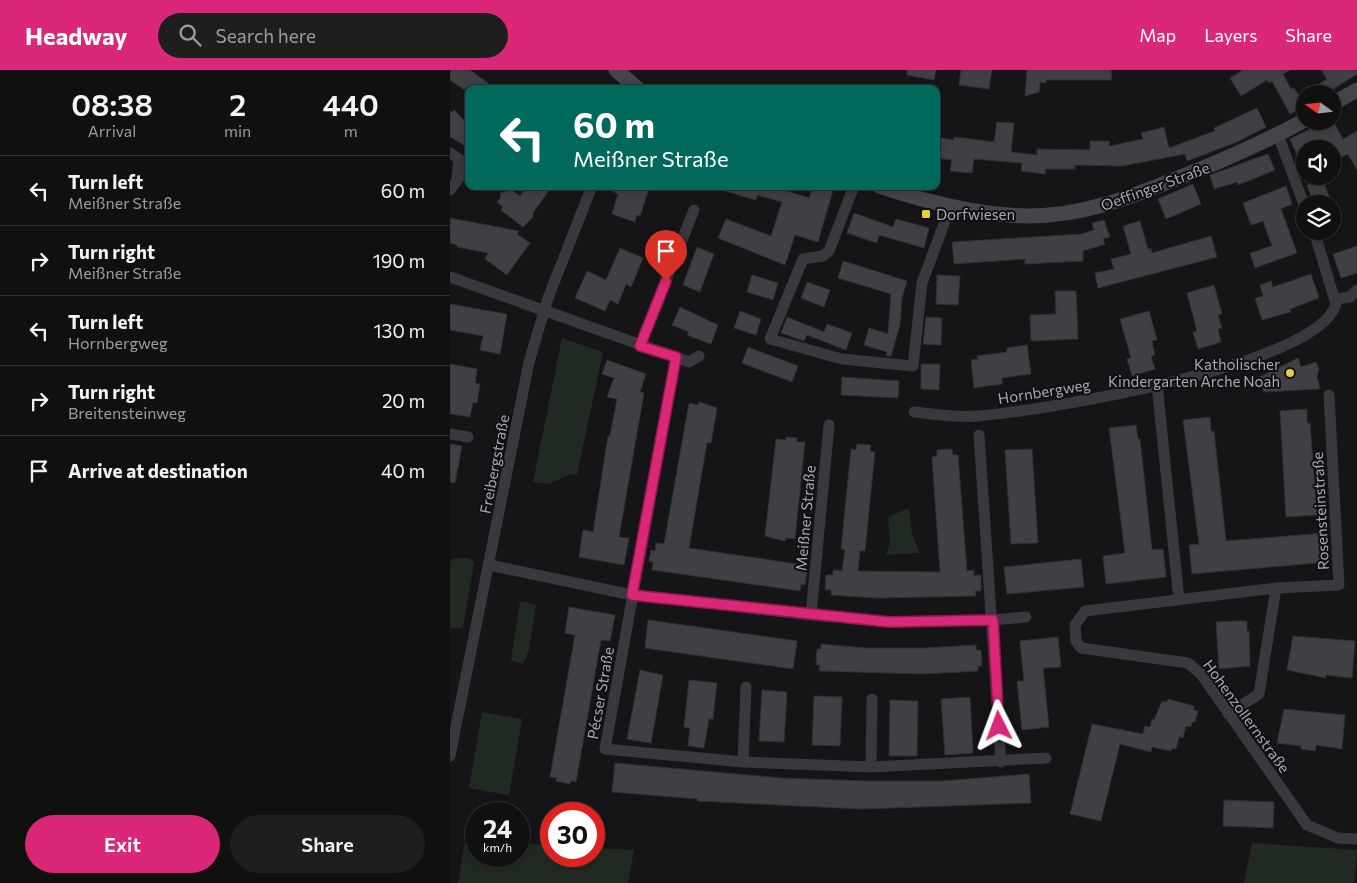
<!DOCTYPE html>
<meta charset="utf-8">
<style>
:root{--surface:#101011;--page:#1e1e1f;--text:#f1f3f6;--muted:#9c9d9f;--line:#303031;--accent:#db2777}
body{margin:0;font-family:Commissioner,sans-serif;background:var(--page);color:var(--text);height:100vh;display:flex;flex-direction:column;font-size:19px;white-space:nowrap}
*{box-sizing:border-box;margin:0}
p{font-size:16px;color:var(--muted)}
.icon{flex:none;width:28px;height:28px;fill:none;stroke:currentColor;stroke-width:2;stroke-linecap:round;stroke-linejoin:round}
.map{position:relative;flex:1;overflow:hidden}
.details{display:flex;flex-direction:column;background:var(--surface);width:450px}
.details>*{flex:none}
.top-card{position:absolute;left:15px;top:15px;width:475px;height:105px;border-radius:10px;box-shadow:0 2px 8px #0003,0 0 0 1px var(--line);background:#00695c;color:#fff;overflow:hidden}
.needle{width:32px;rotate:285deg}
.fabs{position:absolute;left:846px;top:15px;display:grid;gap:10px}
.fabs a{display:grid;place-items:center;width:45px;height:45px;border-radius:50%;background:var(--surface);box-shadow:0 2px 8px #0003,0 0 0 1px var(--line);font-size:25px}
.speed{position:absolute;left:15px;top:732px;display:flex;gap:10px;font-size:25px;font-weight:700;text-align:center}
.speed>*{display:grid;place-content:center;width:65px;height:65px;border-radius:50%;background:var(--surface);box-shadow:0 2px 8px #0003,0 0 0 1px var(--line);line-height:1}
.speed small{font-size:12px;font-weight:400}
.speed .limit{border:8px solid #d22;background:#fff;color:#111}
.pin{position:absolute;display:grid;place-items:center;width:42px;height:42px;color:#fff;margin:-51px -21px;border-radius:50% 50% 50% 0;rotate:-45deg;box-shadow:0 0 5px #0007}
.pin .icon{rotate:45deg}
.me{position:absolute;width:55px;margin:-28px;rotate:357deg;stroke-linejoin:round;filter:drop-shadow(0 0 4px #0008)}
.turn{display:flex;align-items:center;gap:18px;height:105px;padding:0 25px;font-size:22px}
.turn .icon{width:65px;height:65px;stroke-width:2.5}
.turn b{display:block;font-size:35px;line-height:42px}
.eta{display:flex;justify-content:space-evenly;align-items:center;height:85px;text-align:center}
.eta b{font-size:30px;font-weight:600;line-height:35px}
.button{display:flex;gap:10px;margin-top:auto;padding:10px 25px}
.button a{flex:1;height:58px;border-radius:30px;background:var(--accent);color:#fff;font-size:20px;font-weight:600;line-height:58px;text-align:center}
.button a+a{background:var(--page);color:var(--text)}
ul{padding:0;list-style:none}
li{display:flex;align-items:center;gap:15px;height:70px;padding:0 25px;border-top:1px solid var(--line)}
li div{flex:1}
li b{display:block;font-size:19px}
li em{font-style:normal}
header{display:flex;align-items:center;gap:30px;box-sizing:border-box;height:70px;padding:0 25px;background:var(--accent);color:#fff}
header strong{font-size:24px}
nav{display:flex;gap:28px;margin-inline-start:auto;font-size:18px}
.search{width:350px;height:45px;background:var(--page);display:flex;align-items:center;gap:12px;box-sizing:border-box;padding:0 18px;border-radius:28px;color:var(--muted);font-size:19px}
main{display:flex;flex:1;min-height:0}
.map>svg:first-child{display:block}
</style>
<header>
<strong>Headway</strong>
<div class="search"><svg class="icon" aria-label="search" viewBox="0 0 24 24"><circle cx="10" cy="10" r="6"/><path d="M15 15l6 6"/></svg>Search here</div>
<nav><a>Map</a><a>Layers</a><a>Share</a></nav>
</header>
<main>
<section class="details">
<div class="eta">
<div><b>08:38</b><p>Arrival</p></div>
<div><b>2</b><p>min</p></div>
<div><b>440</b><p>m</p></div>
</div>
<ul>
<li><svg class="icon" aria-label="left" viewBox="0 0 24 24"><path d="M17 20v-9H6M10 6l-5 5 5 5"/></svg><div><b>Turn left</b><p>Meißner Straße</p></div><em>60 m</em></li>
<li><svg class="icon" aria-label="right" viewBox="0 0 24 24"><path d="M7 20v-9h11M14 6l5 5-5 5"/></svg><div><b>Turn right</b><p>Meißner Straße</p></div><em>190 m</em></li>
<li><svg class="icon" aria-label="left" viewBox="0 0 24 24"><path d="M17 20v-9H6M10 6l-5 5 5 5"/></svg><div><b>Turn left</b><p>Hornbergweg</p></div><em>130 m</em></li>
<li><svg class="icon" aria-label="right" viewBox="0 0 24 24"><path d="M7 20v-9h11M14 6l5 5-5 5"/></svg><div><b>Turn right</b><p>Breitensteinweg</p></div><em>20 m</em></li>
<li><svg class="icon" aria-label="arrive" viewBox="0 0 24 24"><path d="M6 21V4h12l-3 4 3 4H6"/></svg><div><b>Arrive at destination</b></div><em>40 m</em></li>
</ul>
<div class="button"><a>Exit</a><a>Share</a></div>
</section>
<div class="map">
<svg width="907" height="813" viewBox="0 0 907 813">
<rect width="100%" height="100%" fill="#151517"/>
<!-- green -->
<path fill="#212923" d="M112,268l41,14 -26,123 -5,-1 -24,10 -15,-2z
M459,438l3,26 8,19 -34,2 4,-12 -2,-26z
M18,488l6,4 -1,8 -9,51 -2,7h-12v-65l2,-4z
M74,531l12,4 -7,45 -6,14 -12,-4 9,-58z
M32,642l40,7 -13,76 -40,-7z
M15,770l11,1v15h43v-12l32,1v11h43v-8l40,2 -6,33h-170z
M802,773l105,7 -3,33h-110z"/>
<!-- building -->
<path fill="#403f44" stroke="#302f32" d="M0,0h20l26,19h-33l-13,-9z
M457,0h29l-2,10 -27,-5z
M511,0h31l-3,19 -30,-4z
M577,0h84l1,10h-66v3l-6,-1 -1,10 -14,4z
M793,0h47l-7,4 8,15 3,-1 5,8 28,-17 -6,-9h36v4l-31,20h-21v12l-15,8 -18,-33 -3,2 -2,-3 -26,16 -11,-18z
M807,38l9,19 -29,15 -50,19 -2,-7 -63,12 -47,-1v4h-29l-1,5 -24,-3 1,-8 -48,-4 -2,14 -22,-2 2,-11 -16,-2v-21l18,3v-3l40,5 3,-20 17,1 -3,29 26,3v-6l53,1v-9h19v5l34,-7 -2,-6 23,-6 5,21 46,-17 -1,-3z
M4,40l15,15v23l-19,-11v-26l2,1z
M870,51h13l10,18 14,-8v39l-9,-16 -16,8v-13h-9l-3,-4 -15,4v24l-15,-34 21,-10z
M818,84l7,16 -37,15 -1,-3 -23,7 -4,-14z
M873,109l4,12 5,13h-18l-7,-19z
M743,114l8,20 -35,15 -8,-20z
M77,116h25l-19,27v4l-10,10 -22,-17 2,-3 -6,-5 4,-5 -1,-4 5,-1 3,-5 12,9z
M150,116h50l-10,30 -3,-1 -2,7 -23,-8 6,-20z
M268,116h70l-1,5 22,7 4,-12 20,4 -15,52 -23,-7 -10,30 -67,-27 8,-19 45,17 11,-34 -25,-7 -1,5 -38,-11z
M836,116l6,18 -11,5 16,44 -42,15 -5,-15 22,-7 -9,-25 -12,4 -8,-22z
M404,143l39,14 3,-8 33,9 -5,20 -45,-13 -2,8 -30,-10z
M0,148l69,13 -2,3 13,9 -23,32 -22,-16 3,-6 -31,-6v-2l-7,-2z
M654,150l6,17 -7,2 2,5 -22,7v10l-58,3v-5l-71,5 -2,-22 130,-8 12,-4 -2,-7z
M690,151l8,28 3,-1 1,5 59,-17 6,21 -119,31 -3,-15 19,-4 -3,-10 20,-5 -8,-28z
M907,176v27l-16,5 -8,-24z
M247,177l17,7 -14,38 -17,-7z
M170,178l23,10 -12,29 -5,-3 -8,20 -8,-4 -5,11 -30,-13 12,-27 19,9z
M393,191l64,20 -5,17 -2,27 -9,31h-5l1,-4 -23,-7 5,-17 19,6 3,-40 -53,-16z
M861,204l8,24 -29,11 1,3 -29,8 -7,-22 8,-2 -3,-11 11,-4 2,6z
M302,205l26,8 -5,17 -26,-8z
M487,205l23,1 -2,29 -22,-1z
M357,212l23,8 -6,17 -23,-9z
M764,215l8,29 -4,1 4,13 -4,1 3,13 -23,7 -5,-17 4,-1 -10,-38z
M605,221h21l2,48 -47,2 -1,-26 26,-1z
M0,234l57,10 -7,40 -20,-4 3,-14 -33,-6z
M230,237l38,18 -7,19 -24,-9 2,-3 -17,-7z
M290,241l21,8 -5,16 -22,-7z
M699,241l8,29 -5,1 3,14 -4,1 4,13 -23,7 -5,-17 4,-1 -11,-39z
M337,247l37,15 3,-8 25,9 -6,17 -39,-15 -3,6 -23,-8z
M476,247l16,1 -1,27 -18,-1z
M577,275l4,29 -29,4v6l-28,4 -3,-28 7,-1 -1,-3 30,-4v-4z
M298,277l50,19 -6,16 -50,-19z
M848,288l3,9 15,-5 3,7 -2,8 3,12 -56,3 -6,-14z
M157,290l39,14 -6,18 4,1 -25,144 10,1 -5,27 -45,-8 4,-27 10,2 15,-96h2l7,-37 -10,-2 7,-19 -12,-4z
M0,294l27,5 -2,14 5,1 -3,19 -4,-1 -3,15 -20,-3z
M471,294h19l-1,26 -18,-1z
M392,307l57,4 -1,17 -57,-3z
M249,332l18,6 -6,35h-4l-18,105 115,17 -1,7h4l-2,13 -4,-1 -1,7 -148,-21 1,-8 -4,-1 2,-11 4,1 1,-8 8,1 25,-141 9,2z
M857,339v14h3l7,92 -31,2 -6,-106z
M760,347l1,14h3l12,110 99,-8 2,29 -135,12 -3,-29 10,-1 -16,-124z
M686,355l2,14h2l12,111 11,-1 3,28 -60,7 -3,-28 22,-3 -16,-125z
M336,367l11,1v4h8l-10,97 -9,-1 -1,3 -20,-5 11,-97 10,1z
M0,374l12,2 -7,37 -5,-1z
M407,374l14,1 -1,6 5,1 -10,99h-5l-2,20 82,1 -8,-115 5,-1v-6l15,-1 1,6h5l9,116 7,-1v6l7,-1v16h-6l1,5 -98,2 -47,-3 1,-5h-7l1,-15h7v-5l9,1 3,-21 -4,-1 10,-100 5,1z
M582,379l6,94 -27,1 -6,-94z
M631,489l3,28 -77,7 -3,-27z
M119,537l46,8 -5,26 -9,-1 -25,142 -5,-1 -1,3 -14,-3 1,-3 -7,-1 25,-142 -10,-2z
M198,550l149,21 -4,28 -148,-21z
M787,551h10v10h2l1,35 -31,3 -3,-47z
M843,566l62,5 -3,37 -26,-3v3l-39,-8z
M608,567l3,30 -18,1 6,59 -27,3 -5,-49h7l-4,-40z
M371,574l44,4h61l50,-3v5h5l1,16h-4v5l-54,3 -105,-3 1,-6h-4l1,-16h4z
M190,600l23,5 -12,68 -24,-4z
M239,610l28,3 -4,36h-4l-5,29 -16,-2 2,-18 -6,-1z
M312,620l25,2 -3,50 -25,-1z
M364,626l28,1 -2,49 -28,-1z
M520,627l3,56 -28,2 -4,-56z
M718,629l26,7 -1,4 5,1 -3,11h-3l-1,5 -5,-1 -3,12 -4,-1 -3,12 -4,-1 -1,3 -19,-4 -1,5 -31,-8 -19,77 -31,-7 22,-90 51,10 2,-8 5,1 2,-8 2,1 8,-19 5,1z
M440,630l28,1 -1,55h-28z
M834,639l61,6 -3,34 -26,-4 -1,6 -14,-2v-3l-24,-3z
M165,693l166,15 86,3h75l87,-7 2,29 -169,6 -165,-8 1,-2 -86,-7z
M774,730l50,2 -1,26 -50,-2z"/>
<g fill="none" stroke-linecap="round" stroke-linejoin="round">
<!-- street -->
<path stroke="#38383d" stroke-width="11" d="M828,65l27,72
M0,83l9,6 -2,21
M404,116l-25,65 -6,5 -20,3 -33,80 72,20 71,7 9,-83 29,-78
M0,120l19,-25
M0,207l239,85 10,-6
M886,229l14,-2 7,-7
M190,276l54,-136
M226,287l-71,392 138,13 128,5 175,-9
M707,315l22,214
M879,325l10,190 -63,3 -191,23 -10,14 1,16 5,7 107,15 13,11 106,151 31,13 19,1
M464,342c21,2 43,6 64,4 62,-5 341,-50 358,-112l-22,-73
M0,364l18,3
M529,365l22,327
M39,495l143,30 179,20 78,7 104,-2 33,-3
M361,545l18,-190
M778,644l31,-20 17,-106
M0,686l79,-394 19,-64 44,-112
M293,692l3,-75
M421,697l1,-68"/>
<!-- secondary -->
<path stroke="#44454b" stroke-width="15" d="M166,0l22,19
M882,34l25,-14
M429,116c47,16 99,29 149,30 55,0 103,-19 153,-39 43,-17 84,-35 124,-57"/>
</g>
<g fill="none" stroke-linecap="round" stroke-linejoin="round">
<!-- route casing -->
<g stroke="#8e194d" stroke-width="12">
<path id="route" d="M216,211l-26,65 36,11 -44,238 257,27 104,-2 6,106"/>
</g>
<!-- route -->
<use href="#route" stroke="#db2777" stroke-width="9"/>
</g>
<!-- markers -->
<g fill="#e6cf3e" stroke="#101012" stroke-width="2">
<rect x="471" y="139" width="10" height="10" rx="2.5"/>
<circle cx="840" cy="303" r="5"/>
</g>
<g text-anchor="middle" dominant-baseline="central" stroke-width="4" stroke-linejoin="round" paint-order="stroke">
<!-- street labels -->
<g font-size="15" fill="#a8a9b6" stroke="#101012">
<text transform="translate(705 116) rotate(-20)">Oeffinger Straße</text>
<text transform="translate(594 321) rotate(-9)">Hornbergweg</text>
<text transform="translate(44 394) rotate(-79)">Freibergstraße</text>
<text transform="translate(870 441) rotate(-93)">Rosensteinstraße</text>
<text transform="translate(355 448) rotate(-85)">Meißner Straße</text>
<text transform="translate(150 623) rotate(-80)">Pécser Straße</text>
<text transform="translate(797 646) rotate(54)">Hohenzollernstraße</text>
</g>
<!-- poi labels -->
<g font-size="15" fill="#a8a9b6" stroke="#101012" text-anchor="start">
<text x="486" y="144">Dorfwiesen</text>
<text x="830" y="294" text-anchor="end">Katholischer<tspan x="830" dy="17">Kindergarten Arche Noah</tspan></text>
</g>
</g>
</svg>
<div class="fabs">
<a><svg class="needle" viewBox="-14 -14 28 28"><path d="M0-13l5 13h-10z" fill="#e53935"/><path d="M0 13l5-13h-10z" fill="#9c9d9f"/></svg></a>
<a><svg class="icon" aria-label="sound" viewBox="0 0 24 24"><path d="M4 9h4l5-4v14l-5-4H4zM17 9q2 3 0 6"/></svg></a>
<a><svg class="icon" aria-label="layers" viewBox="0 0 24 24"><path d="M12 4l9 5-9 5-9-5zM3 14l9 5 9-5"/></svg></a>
</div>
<div class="speed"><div>24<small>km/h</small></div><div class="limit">30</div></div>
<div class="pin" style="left:216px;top:211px;background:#d93025"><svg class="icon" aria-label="arrive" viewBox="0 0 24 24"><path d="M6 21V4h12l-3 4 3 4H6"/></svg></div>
<svg class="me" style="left:549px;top:656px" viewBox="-20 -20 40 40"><path d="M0-17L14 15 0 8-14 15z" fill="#db2777" stroke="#fff" stroke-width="4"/></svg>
<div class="top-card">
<div class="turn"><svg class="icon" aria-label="left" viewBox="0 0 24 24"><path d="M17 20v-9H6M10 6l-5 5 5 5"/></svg><div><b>60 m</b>Meißner Straße</div></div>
</div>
</div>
</main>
